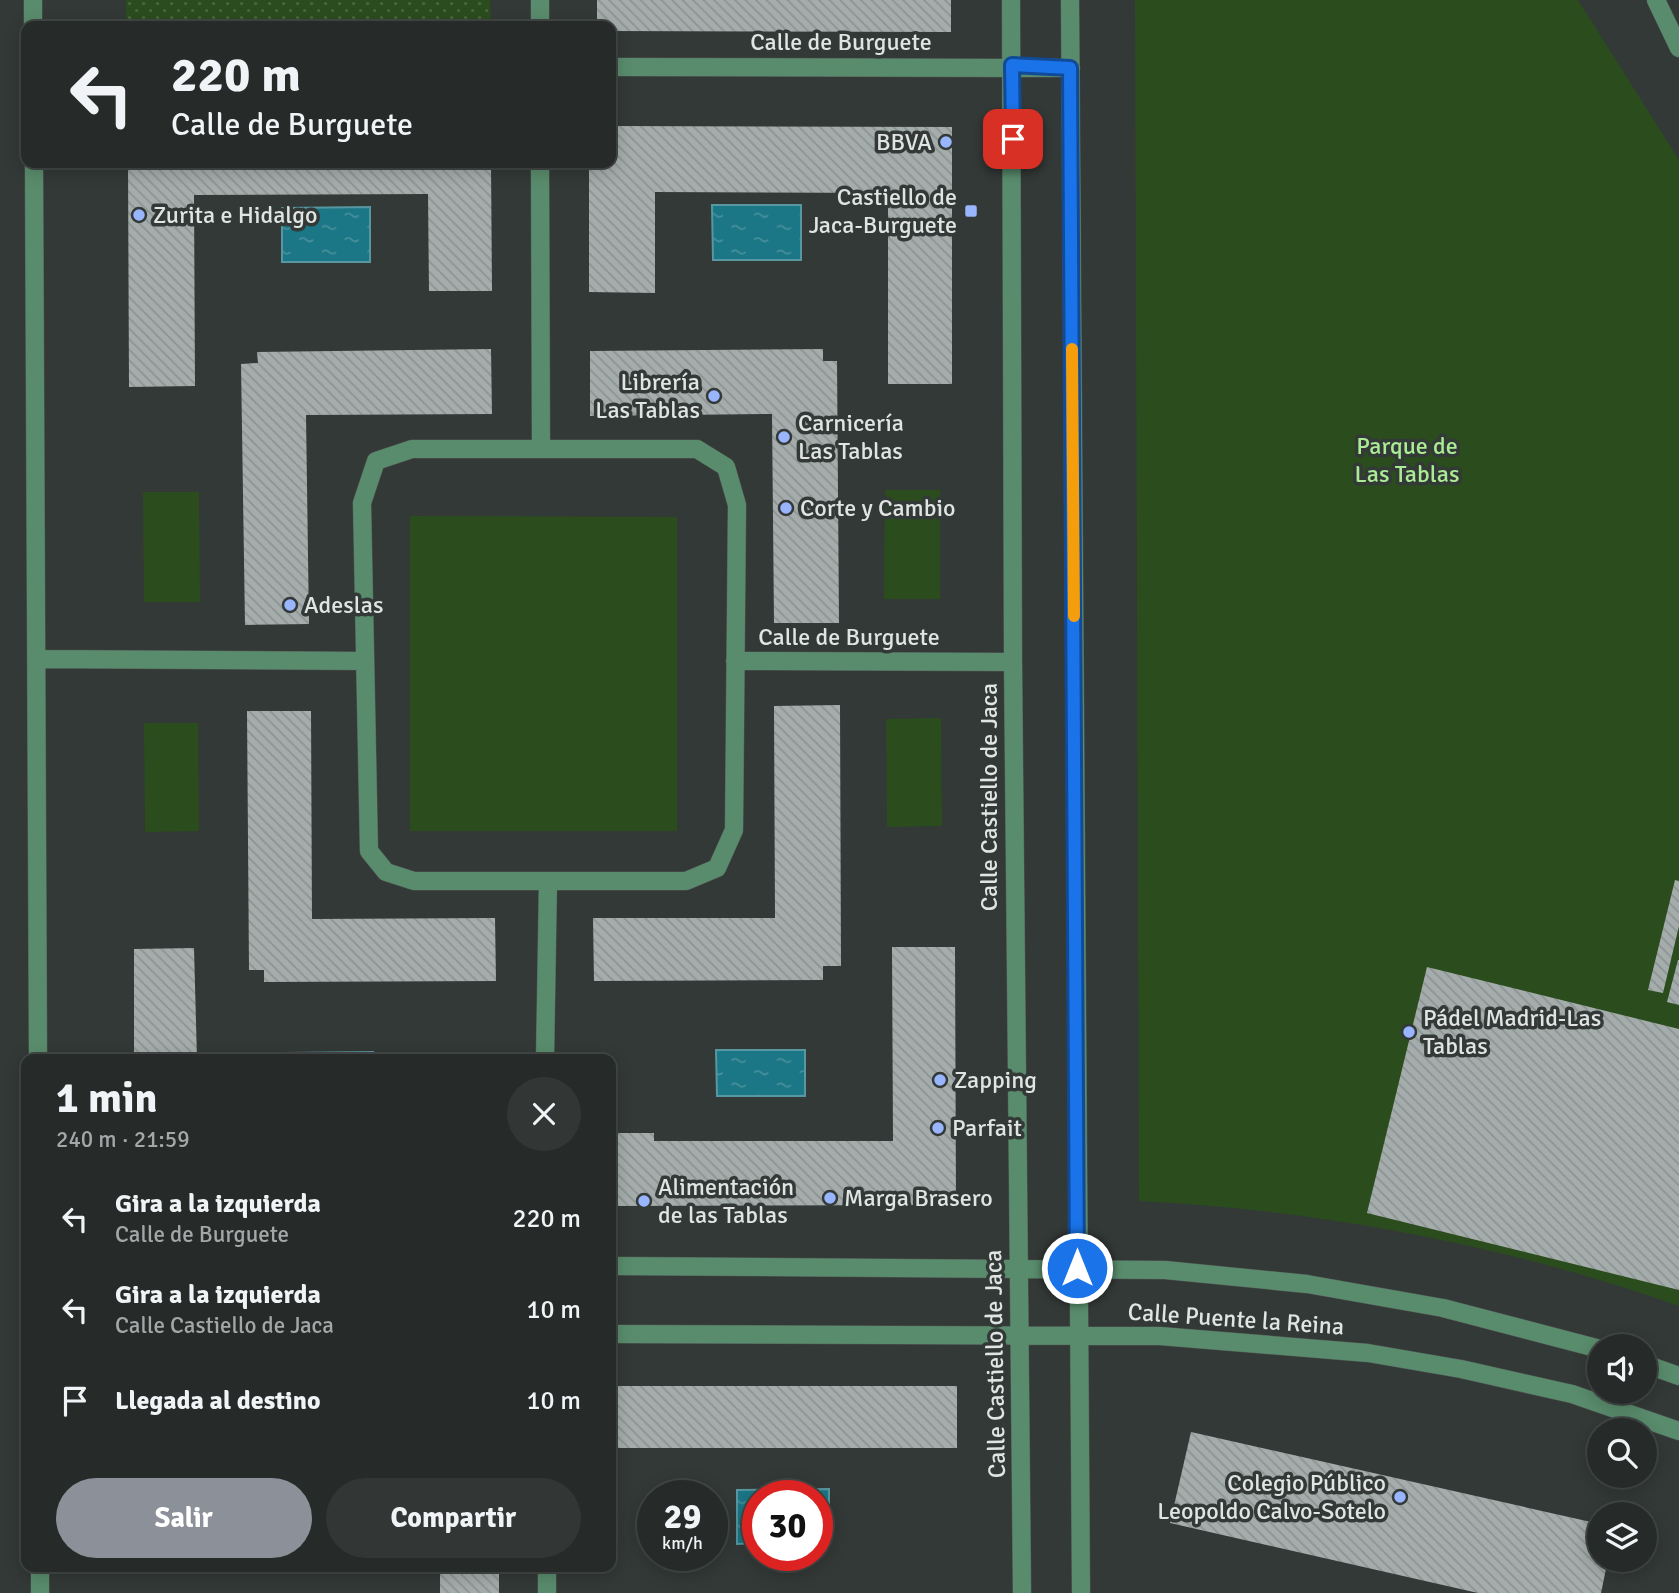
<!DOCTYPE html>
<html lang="es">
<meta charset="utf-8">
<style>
:root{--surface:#262b29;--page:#323735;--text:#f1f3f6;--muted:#a4a7a8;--line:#424746;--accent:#8c9099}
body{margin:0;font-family:Signika,sans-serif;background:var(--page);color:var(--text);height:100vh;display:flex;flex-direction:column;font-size:26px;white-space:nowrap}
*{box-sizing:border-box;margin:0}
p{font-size:23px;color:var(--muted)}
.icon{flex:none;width:38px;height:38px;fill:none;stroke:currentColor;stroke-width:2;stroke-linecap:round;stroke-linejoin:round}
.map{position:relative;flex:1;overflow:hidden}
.panel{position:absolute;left:21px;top:1054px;width:595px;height:518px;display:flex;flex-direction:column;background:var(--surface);border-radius:14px;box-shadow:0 4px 18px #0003,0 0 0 2px var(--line)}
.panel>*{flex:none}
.banner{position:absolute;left:21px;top:21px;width:595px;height:147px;border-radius:14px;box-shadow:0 4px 18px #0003,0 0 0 2px var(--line);background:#262b29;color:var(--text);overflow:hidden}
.controls{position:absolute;left:1587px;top:1334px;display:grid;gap:14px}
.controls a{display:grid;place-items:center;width:70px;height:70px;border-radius:50%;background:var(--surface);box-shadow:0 4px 18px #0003,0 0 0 2px var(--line);font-size:35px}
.speed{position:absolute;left:637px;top:1480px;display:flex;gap:14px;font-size:35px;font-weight:700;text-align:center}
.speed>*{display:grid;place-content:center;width:91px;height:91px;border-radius:50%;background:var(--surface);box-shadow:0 4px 18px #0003,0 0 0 2px var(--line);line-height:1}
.speed small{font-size:18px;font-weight:400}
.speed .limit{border:10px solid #d22;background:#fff;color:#111}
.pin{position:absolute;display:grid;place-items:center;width:60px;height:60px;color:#fff;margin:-30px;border-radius:14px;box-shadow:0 4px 10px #0006}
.me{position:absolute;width:77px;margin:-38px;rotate:0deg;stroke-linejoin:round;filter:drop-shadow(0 0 5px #0008)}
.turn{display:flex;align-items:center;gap:24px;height:147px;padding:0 35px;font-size:32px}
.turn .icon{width:91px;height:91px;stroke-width:2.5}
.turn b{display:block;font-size:49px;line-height:60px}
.round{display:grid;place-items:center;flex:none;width:74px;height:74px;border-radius:37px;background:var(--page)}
.headline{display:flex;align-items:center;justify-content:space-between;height:119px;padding:0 35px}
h1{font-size:42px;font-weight:700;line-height:52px}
.action{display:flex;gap:14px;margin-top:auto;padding:14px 35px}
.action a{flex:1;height:80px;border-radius:42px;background:var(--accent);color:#fff;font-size:28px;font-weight:700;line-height:80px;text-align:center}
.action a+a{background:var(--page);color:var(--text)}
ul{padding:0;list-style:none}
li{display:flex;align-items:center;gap:21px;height:91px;padding:0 35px}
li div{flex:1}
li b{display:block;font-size:26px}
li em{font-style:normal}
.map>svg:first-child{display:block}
</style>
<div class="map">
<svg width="1679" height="1593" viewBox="0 0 1679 1593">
<defs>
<pattern id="grass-dots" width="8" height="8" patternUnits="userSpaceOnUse" patternTransform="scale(1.75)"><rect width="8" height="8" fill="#2b4d1e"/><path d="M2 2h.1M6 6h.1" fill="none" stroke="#49663f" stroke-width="1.8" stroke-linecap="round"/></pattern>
<pattern id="water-ripples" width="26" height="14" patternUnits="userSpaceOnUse" patternTransform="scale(1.75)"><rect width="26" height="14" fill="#1b7685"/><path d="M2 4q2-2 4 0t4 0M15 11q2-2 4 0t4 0" fill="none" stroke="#47909c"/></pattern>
<pattern id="building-back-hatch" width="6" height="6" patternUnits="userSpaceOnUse" patternTransform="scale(1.75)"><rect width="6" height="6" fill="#a5adac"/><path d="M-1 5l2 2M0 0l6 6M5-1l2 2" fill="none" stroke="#8c9392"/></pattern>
</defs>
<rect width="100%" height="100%" fill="#333937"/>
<!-- grass -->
<path fill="url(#grass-dots)" d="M126,0h364l1,22h-365z"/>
<!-- park -->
<path fill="#2b4d1e" d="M1135,0h443l101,160v1146c-173,-61 -357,-96 -540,-105z
M885,490h55v109h-56z
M143,492h56l1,110h-56z
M410,516l267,1v314h-267z
M941,718l1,108 -55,1 -1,-108z
M144,723h54l1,108 -54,1z"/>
<!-- water -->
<path fill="url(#water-ripples)" stroke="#5697a1" stroke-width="2" d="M712,205h89v55h-88z
M370,207v55h-88v-54z
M716,1050h89v46h-88z
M373,1052v7h-89v-6z
M829,1489v54h-12v-47h-59v47l-21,1v-54z"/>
<!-- building -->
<path fill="url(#building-back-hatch)" d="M597,0h354v32l-340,-1v-5h-14z
M611,126l341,1v257h-64v-191l-233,-1v101l-66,-1v-129h22z
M128,163h363l1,128h-63l-1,-97 -234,1 1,191 -66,1z
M491,349l1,65 -186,1 3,209 -64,1 -4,-261 17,-1 -1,-11z
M823,349v12h14l2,262h-65l-2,-209 -182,2v-65z
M840,705l1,261h-18v14l-229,1 -1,-63h182l-1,-212z
M247,711h64l1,208 183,-1 1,63 -232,1v-12h-15z
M1675,880l4,1v45l-16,67 -15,-3z
M892,947h63l1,258 -345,1v-73h43v8h239z
M194,948l3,111h-63v-110z
M1678,960h1v45l-12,-3z
M1427,967l252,62v261l-312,-77z
M611,1386h346v62h-346z
M1191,1432l409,92v35h8l-7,34h-123l-308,-70z
M440,1566h59v27h-59z"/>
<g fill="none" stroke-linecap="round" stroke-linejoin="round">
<!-- minor casing -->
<g stroke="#525856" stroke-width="19">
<path id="minor" d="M33,0v26
M540,0v26
M1011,0l2,662 9,931
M1070,0l11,1593
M1656,0l23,48
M611,67l460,1
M34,163l4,896
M540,163l1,286
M412,449h285l29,18 11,38 -3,325 -17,38 -31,13h-272l-28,-9 -17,-21 -7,-348 14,-42z
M37,659l328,2
M735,661l278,1
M545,1059l3,-178
M611,1266l554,4 142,14 136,24 157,41
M611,1334l549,2 208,17 93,16 111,25 107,37
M1645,1364l34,12
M40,1566v27
M547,1566v27"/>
</g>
<!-- minor -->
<use href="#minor" stroke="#598c6c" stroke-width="18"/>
</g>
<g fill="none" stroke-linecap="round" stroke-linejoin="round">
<!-- route casing -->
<g stroke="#114b97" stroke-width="18">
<path id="route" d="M1013,139l-1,-74 58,3 7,1200"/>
</g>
<!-- route -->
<use href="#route" stroke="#1a73e8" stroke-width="12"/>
<!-- slow -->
<path stroke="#f59e0b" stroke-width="12" d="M1072,349l2,267"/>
</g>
<!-- markers -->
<g fill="#98b5fd" stroke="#333937" stroke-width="2.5">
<circle cx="946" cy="142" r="7"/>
<rect x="964" y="204" width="14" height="14" rx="3.5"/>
<circle cx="139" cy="215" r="7"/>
<circle cx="714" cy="396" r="7"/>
<circle cx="784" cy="437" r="7"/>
<circle cx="786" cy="508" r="7"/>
<circle cx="290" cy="605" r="7"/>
<circle cx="1409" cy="1032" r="7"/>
<circle cx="940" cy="1080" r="7"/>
<circle cx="938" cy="1128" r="7"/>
<circle cx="830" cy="1198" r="7"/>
<circle cx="644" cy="1201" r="7"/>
<circle cx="1400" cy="1497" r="7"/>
</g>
<g text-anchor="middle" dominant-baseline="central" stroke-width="7" stroke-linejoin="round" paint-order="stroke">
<!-- street labels -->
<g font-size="24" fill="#e0e4e3" stroke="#333937">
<text x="841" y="42">Calle de Burguete</text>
<text x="849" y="637">Calle de Burguete</text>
<text transform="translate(989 797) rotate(-90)">Calle Castiello de Jaca</text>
<text transform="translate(1236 1319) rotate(4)">Calle Puente la Reina</text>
<text transform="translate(995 1364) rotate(-91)">Calle Castiello de Jaca</text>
</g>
<!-- poi labels -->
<g font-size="24" fill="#e0e4e3" stroke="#333937" text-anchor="start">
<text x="932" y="142" text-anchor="end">BBVA</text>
<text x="957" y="197" text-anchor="end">Castiello de<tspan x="957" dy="28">Jaca-Burguete</tspan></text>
<text x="153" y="215">Zurita e Hidalgo</text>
<text x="700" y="382" text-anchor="end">Librería<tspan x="700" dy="28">Las Tablas</tspan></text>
<text x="798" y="423">Carnicería<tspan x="798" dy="28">Las Tablas</tspan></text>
<text x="800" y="508">Corte y Cambio</text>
<text x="304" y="605">Adeslas</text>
<text x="1423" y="1018">Pádel Madrid-Las<tspan x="1423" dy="28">Tablas</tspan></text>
<text x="954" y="1080">Zapping</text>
<text x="952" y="1128">Parfait</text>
<text x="658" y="1187">Alimentación<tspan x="658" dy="28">de las Tablas</tspan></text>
<text x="844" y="1198">Marga Brasero</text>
<text x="1386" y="1483" text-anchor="end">Colegio Público<tspan x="1386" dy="28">Leopoldo Calvo-Sotelo</tspan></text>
</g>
<!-- park labels -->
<g font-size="24" fill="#aaeb93" stroke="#333937">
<text x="1407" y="446">Parque de<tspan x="1407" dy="28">Las Tablas</tspan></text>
</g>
</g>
</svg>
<div class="controls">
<a><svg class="icon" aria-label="sound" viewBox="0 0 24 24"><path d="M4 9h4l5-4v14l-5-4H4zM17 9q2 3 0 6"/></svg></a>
<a><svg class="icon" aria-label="search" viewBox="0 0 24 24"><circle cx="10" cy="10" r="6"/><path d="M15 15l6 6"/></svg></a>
<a><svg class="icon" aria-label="layers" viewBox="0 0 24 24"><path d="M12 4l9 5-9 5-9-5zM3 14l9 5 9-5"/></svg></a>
</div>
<div class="speed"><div>29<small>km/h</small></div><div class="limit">30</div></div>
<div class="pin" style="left:1013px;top:139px;background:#d93025"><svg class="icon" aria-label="arrive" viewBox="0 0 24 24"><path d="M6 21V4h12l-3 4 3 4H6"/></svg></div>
<svg class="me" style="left:1077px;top:1268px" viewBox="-20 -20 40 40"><circle r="17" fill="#1a73e8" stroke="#fff" stroke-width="3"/><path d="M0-11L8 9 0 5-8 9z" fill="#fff"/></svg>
<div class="banner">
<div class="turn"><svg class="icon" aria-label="left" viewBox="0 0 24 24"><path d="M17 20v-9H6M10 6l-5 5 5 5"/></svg><div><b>220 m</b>Calle de Burguete</div></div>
</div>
<section class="panel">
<div class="headline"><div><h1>1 min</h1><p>240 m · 21:59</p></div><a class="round"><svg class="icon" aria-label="close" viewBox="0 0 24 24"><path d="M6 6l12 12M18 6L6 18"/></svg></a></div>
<ul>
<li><svg class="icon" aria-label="left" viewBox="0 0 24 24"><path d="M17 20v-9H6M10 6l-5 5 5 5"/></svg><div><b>Gira a la izquierda</b><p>Calle de Burguete</p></div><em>220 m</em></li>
<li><svg class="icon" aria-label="left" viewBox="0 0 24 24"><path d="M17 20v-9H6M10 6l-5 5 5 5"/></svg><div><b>Gira a la izquierda</b><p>Calle Castiello de Jaca</p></div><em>10 m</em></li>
<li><svg class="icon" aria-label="arrive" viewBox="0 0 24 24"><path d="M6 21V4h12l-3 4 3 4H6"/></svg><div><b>Llegada al destino</b></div><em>10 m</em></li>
</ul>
<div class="action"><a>Salir</a><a>Compartir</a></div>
</section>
</div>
